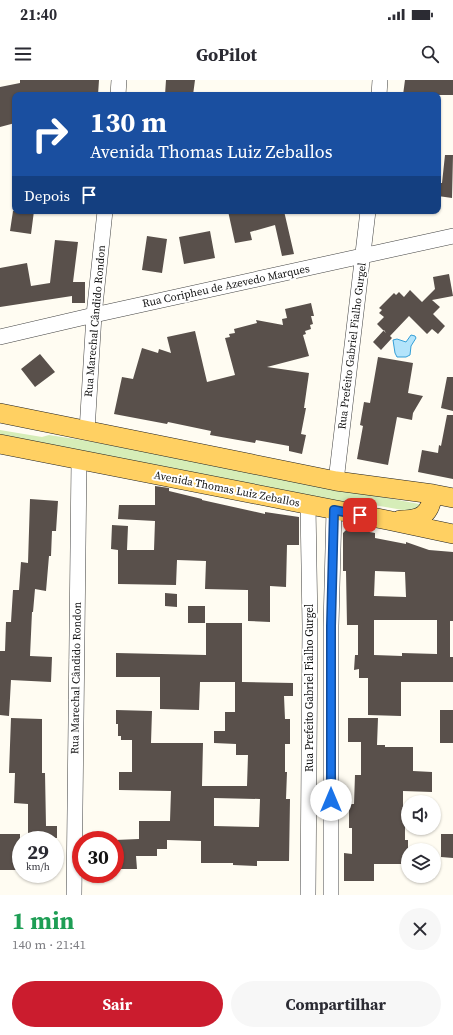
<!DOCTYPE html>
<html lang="pt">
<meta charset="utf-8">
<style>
:root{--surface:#fff;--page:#f7f7f7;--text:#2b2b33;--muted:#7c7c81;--accent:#cb1c2e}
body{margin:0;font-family:"Source Serif 4",serif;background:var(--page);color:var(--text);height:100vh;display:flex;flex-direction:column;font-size:15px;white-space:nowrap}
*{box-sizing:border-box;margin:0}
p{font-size:13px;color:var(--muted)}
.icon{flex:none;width:22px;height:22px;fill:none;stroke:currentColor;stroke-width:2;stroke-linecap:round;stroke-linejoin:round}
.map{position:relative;height:815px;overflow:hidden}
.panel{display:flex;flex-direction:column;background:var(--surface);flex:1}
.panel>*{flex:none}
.banner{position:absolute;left:12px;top:12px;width:429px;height:122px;border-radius:8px;box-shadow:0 1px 3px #0004;background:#1a4fa0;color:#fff;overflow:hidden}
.buttons{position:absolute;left:401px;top:715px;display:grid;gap:8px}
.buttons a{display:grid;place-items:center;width:40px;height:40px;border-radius:50%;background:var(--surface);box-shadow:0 1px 3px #0004;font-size:20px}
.speed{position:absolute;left:12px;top:751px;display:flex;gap:8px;font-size:20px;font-weight:700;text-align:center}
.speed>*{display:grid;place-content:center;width:52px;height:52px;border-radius:50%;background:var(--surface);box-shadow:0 1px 3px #0004;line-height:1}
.speed small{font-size:10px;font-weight:400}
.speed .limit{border:6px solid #d22;background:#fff;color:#111}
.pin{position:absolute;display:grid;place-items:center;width:34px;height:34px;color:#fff;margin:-17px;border-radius:8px;box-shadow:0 2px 6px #0006}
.me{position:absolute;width:44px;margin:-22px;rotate:0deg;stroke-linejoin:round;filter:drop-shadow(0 0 3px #0008)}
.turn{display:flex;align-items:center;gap:14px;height:84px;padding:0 12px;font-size:18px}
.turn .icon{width:52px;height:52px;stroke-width:2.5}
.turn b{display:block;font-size:28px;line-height:34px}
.then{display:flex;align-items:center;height:38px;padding:0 12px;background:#0003;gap:8px;font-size:15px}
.round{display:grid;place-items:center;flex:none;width:42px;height:42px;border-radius:21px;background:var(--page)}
.headline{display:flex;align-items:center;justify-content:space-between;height:68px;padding:0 12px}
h1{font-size:24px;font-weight:700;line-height:30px;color:#1e9e55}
.action{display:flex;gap:8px;margin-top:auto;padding:8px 12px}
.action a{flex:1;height:46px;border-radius:24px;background:var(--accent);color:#fff;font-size:16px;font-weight:700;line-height:46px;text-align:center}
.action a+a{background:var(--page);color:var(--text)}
.status{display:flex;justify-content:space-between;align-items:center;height:28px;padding:0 20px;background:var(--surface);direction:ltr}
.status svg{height:11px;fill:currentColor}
header{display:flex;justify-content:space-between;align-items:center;height:52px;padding:0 12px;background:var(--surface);font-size:18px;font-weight:700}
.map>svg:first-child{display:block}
</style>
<div class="status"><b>21:40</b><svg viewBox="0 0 49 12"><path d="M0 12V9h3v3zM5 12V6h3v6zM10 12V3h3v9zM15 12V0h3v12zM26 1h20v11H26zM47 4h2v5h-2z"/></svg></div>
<header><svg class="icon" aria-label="menu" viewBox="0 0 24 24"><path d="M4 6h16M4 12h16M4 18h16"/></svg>GoPilot<svg class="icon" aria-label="search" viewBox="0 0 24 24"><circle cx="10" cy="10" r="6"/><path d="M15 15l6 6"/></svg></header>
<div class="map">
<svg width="453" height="815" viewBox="0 0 453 815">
<rect width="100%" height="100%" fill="#fffcf2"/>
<!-- green -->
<path fill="#d6edb8" d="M0,350l42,7 7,-2 39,6 331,63 1,9 -46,-8 -6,5 -368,-72z"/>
<!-- water -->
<path fill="#b3e4fb" stroke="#349fd7" d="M411,255l4,1 1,2 -5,8 -1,9 -4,2h-9l-2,-4 -2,-13 4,-1 9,3z"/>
<!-- building -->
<path fill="#59504b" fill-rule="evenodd" d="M20,0h79l-1,15h-83v28l-15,4v-40l20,-4z
M166,0h29l-2,15h-28z
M405,0h48v15h-50z
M445,75h8l-1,43 -14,-2v-13h4z
M13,131h21l-3,23 -21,-3z
M228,131h56l10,43 -12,2 -7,-31 -25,7 2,8 -17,3z
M210,151l5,27 -31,6 -5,-27z
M147,156l20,3 -5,34 -20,-3z
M55,160l23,2 -5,40h12v21h-13v-7l-72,11v-39l27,-5 4,23 19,-3z
M449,194l4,22 -21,4 8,7 -7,7 12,12 -7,8 -6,-5 -5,5 -18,-18 -19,20 2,2 -11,12 -8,-8 11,-12 2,3 -9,-9 7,-7 -5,-4 3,-3 -3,-2 15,-15 2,2 3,-3 5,5 6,-7 12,12 13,-13 -2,-12z
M311,223l3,13h-3l2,8 -3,1 1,4 -6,2 1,3 -3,1 6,21 -42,11 42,6 -5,35h2l-5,26 5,1 -4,19 -13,-3v-5l-33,-6 -1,3 -45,-8 1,-4 -43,-9 -1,2 -53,-10 8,-37 11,2 9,-31 16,5 1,-4 12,4 -4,-16 28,-6 12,51 28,-7 -10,-37 5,-1 -1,-3 6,-1 -1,-4 23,-6 -1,-3 27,5 -1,-6 5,-1 -2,-9z
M40,274l15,18 -20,15 -14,-18z
M378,277l35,6 -5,30 15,3 -10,17 -1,7 -15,-3 -9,48 -31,-6 6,-33 -3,-1 4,-23 6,1z
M447,297h6v34l-12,-3z
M447,335h6v64l-35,-7 4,-22 16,3 1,-8 2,1z
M155,406l14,2v3l33,8v1l63,14v-2l34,5v28h-12l-1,42 -16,-1v36l-22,-1v-31l-43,-1 1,-28 -29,-1 -1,25 -58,-1v-34l-7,-1 1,-24 16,1 -1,24h27l1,-29 -37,-2 1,-14h36z
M30,419l28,2 -2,30h-4l-1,25h-2l-3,35 -11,-2 -2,23h-1l-2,44 22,1 -1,25 -40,-2 -2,36 -9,-1v-64h5l1,-29h5l2,-32h6l2,-28 7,1z
M348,448l27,5v5l31,6v-2l23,8 24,2v69h-3v36h3v25h-52v34l-33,-1v-37h-9v-9l-5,1 1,-15h3v-30h-11l-1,-54h-3v-38zM375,491l30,1 1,25 -32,-1zM374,540h63v34l-35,-1v3l-28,-1z
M165,513l12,1v13l-12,-1z
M188,526h17v17h-17z
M206,543h36v59l51,1v13h-9l1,23h5v25h-5v28h2l-1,27h4l-1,62h-32v5l-24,-1v-2h-32v-22l-34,-1v9h-10v7h-21l1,13h-22v-29l24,-1v-18h31l1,-30 -52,-1v-18h13v-32h-11v-4h-3v-12h-2v-14l36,1 -1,32h52l-1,43h45l1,-31h-12v-11l-22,-1v-12h11v-19h10v-30h-35l-1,28 -39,-1v-32h-44v-24l90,2zM214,718l46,1 -1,28 -45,-1z
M440,630h13v33h-13z
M11,638l31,1v54h3l1,53h11v12h-29v-34l-14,-1 1,-30h-6z
M348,638h30l-1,27h8v2h28v24l19,1v20l-29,-1v31h2v18h3v24h-34v17h-30v-28l8,1v-26h-3v-24h5l1,-29h6v-33h-13z
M0,754h20v36h-20z
M441,754h12v24l-12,-1z"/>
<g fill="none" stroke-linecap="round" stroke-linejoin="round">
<!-- minor casing -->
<g stroke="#434343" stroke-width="16">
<path id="minor" d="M118,15l1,-15
M379,15l1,-15
M0,257l94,-22 359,-79
M87,351l7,-116 11,-104
M336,401l32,-270
M308,425l2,121 -2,269
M74,815l5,-434
M331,815v-269l3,-116"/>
</g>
<!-- major casing -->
<g stroke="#212121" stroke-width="20">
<path id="major" d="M0,333l336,68 97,13 20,4
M0,364l387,76 66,14
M400,440c21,0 30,-5 33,-26"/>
</g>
<!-- minor -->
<use href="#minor" stroke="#fff" stroke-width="15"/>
<!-- major -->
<use href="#major" stroke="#ffd062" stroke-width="19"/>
</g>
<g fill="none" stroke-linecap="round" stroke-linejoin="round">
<!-- route casing -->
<g stroke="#114b97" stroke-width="10">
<path id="route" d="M331,720v-174l3,-116 26,5"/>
</g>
<!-- route -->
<use href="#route" stroke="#1a73e8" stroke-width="7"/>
</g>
<g text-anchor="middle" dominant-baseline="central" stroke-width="4" stroke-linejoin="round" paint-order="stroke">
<!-- street labels -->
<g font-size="11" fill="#101010" stroke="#fff">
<text transform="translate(226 206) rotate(-12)">Rua Coripheu de Azevedo Marques</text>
<text transform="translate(95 241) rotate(-85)">Rua Marechal Cândido Rondon</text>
<text transform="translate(352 266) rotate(-83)">Rua Prefeito Gabriel Fialho Gurgel</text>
<text transform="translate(227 409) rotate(11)">Avenida Thomas Luiz Zeballos</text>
<text transform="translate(76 598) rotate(-89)">Rua Marechal Cândido Rondon</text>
<text transform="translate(309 608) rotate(-90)">Rua Prefeito Gabriel Fialho Gurgel</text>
</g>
</g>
</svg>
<div class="buttons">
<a><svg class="icon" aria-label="sound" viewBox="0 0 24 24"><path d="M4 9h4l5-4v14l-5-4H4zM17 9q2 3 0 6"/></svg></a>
<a><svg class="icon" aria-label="layers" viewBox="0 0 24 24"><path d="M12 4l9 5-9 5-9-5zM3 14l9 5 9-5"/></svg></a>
</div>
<div class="speed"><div>29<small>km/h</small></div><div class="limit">30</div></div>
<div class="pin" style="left:360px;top:435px;background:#d93025"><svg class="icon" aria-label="arrive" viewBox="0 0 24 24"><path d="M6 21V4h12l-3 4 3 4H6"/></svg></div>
<svg class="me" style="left:331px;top:720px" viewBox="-20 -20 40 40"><circle r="19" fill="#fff"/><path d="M0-13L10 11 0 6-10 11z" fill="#1a73e8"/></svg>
<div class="banner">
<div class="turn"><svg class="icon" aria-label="right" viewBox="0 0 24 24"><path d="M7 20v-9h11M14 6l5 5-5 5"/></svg><div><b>130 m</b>Avenida Thomas Luiz Zeballos</div></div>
<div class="then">Depois<svg class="icon" aria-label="arrive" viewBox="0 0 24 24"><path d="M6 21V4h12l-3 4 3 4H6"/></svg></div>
</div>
</div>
<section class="panel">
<div class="headline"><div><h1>1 min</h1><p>140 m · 21:41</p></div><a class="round"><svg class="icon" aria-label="close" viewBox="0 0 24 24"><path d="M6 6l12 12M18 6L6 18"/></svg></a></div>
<div class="action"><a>Sair</a><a>Compartilhar</a></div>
</section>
